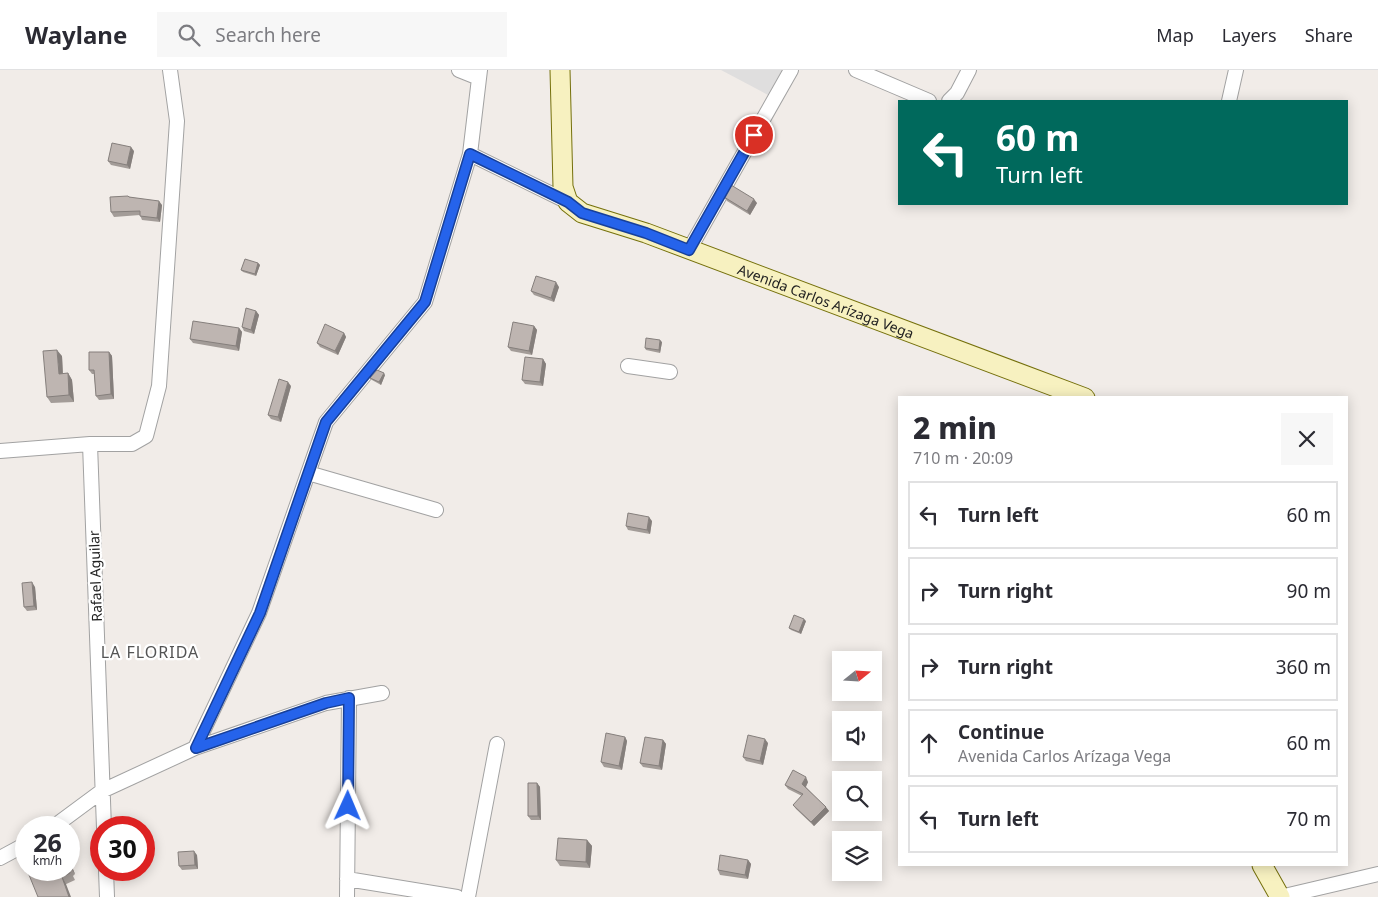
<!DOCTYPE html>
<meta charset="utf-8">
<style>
:root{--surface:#fff;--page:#f7f7f7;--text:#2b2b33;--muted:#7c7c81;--line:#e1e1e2}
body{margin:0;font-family:"Noto Sans",sans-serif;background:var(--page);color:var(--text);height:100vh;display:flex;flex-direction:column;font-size:19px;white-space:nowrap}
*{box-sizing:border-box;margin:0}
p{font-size:16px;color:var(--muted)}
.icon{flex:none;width:28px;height:28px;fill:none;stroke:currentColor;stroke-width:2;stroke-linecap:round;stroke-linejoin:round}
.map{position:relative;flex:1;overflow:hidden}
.side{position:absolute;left:898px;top:326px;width:450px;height:470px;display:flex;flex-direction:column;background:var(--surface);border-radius:0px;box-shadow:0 2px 12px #0003}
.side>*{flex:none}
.hud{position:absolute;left:898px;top:30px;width:450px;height:105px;border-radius:0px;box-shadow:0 2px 12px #0003;background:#00695c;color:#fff;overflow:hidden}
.needle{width:32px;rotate:72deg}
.buttons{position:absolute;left:832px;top:581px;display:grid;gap:10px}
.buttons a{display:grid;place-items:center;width:50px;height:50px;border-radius:0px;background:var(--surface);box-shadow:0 2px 12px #0003;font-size:25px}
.speed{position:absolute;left:15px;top:746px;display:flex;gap:10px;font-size:25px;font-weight:700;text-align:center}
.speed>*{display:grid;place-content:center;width:65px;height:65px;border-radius:50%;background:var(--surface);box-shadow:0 2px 12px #0003;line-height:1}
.speed small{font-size:12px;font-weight:400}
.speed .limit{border:8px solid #d22;background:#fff;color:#111}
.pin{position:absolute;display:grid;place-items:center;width:42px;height:42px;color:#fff;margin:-21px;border:2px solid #fff;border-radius:50%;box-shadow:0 1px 5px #0007}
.me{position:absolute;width:55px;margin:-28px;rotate:1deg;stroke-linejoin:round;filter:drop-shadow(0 0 4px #0008)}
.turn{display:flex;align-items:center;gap:18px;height:105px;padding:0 15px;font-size:22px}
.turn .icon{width:65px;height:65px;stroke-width:2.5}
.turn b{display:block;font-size:35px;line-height:42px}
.round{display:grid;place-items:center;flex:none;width:52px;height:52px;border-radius:0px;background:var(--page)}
.summary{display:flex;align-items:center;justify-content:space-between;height:85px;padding:0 15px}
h1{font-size:30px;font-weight:800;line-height:38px}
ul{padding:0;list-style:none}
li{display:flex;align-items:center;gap:15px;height:68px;margin:0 10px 8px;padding:0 5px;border:2px solid var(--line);border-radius:0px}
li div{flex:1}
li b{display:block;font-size:19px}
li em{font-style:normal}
header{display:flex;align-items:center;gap:30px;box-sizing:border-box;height:70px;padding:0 25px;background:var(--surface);border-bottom:1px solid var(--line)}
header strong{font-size:24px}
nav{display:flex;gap:28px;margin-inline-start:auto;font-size:18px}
.search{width:350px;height:45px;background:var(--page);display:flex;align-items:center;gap:12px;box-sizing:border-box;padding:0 18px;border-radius:0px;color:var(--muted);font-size:19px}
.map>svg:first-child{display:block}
</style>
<header>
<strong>Waylane</strong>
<div class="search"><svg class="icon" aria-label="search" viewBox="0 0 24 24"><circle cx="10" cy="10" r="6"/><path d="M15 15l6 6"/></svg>Search here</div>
<nav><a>Map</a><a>Layers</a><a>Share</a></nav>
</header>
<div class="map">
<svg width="1378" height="827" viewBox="0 0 1378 827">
<rect width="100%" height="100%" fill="#f1ece8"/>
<!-- residential -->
<path fill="#dfdede" d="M721,0h61l-14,25z"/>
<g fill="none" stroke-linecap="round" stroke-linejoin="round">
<!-- street casing -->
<g stroke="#a2a2a2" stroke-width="16">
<path id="street" d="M459,0l20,8
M856,0l73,31
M949,31l8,-8 12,-23
M1229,31l7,-31
M470,84l98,48
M689,180l102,-180
M628,296l42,6
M90,374l14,384
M0,381l90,-7h42l14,-8 13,-50 18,-265 -7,-51
M308,403l128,37
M195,678l64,-135 67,-191 99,-120 45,-148 10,-84
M52,758l50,-37 93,-43 131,-45 56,-10
M0,788l26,-14
M106,800l1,27
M347,809l110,18
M347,827l2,-199
M468,827l29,-153
M1280,827l98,-23"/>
</g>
<!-- secondary casing -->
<g stroke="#75700b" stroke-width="21">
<g id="secondary">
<path id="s1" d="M560,0l3,117 5,15 14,11 64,20 439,165"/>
<path d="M1262,795l18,32"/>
</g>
</g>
<!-- street -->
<use href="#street" stroke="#fff" stroke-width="14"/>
<!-- secondary -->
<use href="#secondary" stroke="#f7f1c0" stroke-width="19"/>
</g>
<!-- wall -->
<path fill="#a39c98" d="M134,81l-4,18 -19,-4 -3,-4z
M128,126l2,1 32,8 -2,17 -18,-2 -2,-5 -26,2 -3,-5z
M724,127l33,6 -7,12 -23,-14z
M258,193l2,2 -4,11 -13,-4 -2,-2z
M559,217l-5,15 -20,-7 -3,-4z
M256,241l3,4 -5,19 -10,-3 -2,-4z
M534,256l3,4 -5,25 -21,-4 -3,-4z
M239,258l3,4 -3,19 -46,-8 -3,-4z
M344,263l2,4 -8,18 -18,-8 -3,-4z
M662,272l-2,11 -14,-3 -1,-2z
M109,282l3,4 2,43 -15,1 -3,-4 -2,-22h-2l-3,-4z
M62,286l1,18 5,-1 4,7 2,22 -23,1 -4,-6z
M543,289l3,5 -3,22 -18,-2 -3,-4z
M385,305l-4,10 -9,-5 -2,-2z
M291,316l-10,36 -10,-3 -3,-4z
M652,451l-2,13 -22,-4 -2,-4z
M35,517l2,23 -10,1 -3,-4z
M806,551l-5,13 -10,-4 -2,-2z
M625,667l2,4 -5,29 -18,-3 -3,-5z
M663,670l3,4 -4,26 -19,-3 -3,-4z
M768,673l-5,22 -17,-4 -3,-4z
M808,712l-2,5 23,24 -15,15 -18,-17 -3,-4 9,-9 -14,-7 -3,-4z
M537,713l3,4 1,33h-10l-3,-4z
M587,770l5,6 -2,22 -30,-2 -4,-6z
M197,785l1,14 -16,1 -3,-4z
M69,790l6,14 -2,2 2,4 -37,17z
M748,790l3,4 -3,15 -28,-4 -2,-5z"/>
<!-- shaded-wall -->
<path fill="#857f7c" d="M131,77l3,4 -4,18 -3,-4z
M754,129l3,4 -7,12 -3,-4z
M159,131l3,4 -2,17 -3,-4z
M258,193l2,2 -4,11 -1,-2z
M556,212l3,5 -5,15 -3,-4z
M256,241l3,4 -5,19 -3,-4z
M534,256l3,4 -5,25 -3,-4z
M239,258l3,4 -3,19 -3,-5z
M344,263l2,4 -8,18 -3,-4z
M660,270l2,2 -2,11 -1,-3z
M57,280l5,6 1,24 -4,-6z
M109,282l3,4 2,43 -3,-5z
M543,289l3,5 -3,22 -3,-4z
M68,303l4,7 2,22 -5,-7z
M384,303l1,2 -4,10 -2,-3z
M288,312l3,4 -10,36 -3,-5z
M649,447l3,4 -2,13 -3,-4z
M32,512l3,5 2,23 -3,-4z
M804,549l2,2 -5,13 -2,-2z
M625,667l2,4 -5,29 -3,-4z
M765,669l3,4 -5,22 -3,-4z
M663,670l3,4 -4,26 -3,-4z
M806,707l2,5 -3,6 -3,-4z
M537,713l3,4 1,33 -3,-4z
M826,737l3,4 -15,15 -3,-4z
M587,770l5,6 -2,22 -4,-6z
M194,781l3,4 1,14 -3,-4z
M69,790l6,14 -4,-6 -2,-4z
M748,790l3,4 -3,15 -3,-4z
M62,807l4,7 5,13h-2z"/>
<!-- building -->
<path fill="#beb5b1" stroke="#857f7c" d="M112,73l19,4 -4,18 -19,-4z
M731,115l23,14 -7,12 -23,-14z
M128,126l1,1 30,4 -2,17 -17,-2v-5l-29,1 -1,-15z
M245,189l13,4 -3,11 -14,-4z
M536,206l20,6 -5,16 -20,-7z
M246,238l10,3 -5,19 -9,-3z
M193,251l46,7 -3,18 -46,-7z
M513,252l21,4 -5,25 -21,-4z
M325,254l19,9 -9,18 -18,-8z
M646,268l14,2 -1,10 -14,-2z
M57,280l2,24 9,-1 1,22 -22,2 -4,-46z
M89,282h20l2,42 -15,2 -2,-26h-5z
M525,287l18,2 -3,23 -18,-2z
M377,300l7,3 -5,9 -9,-4z
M279,309l9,3 -10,35 -10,-2z
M628,443l21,4 -2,13 -21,-4z
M32,512l2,24 -10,1 -2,-24z
M794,545l10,4 -5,13 -10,-4z
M606,663l19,4 -6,29 -18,-4z
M748,665l17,4 -5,22 -17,-4z
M645,667l18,3 -4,26 -19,-3z
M793,700l13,7 -4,7 24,23 -15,15 -18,-17 10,-11 -18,-9z
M528,713h9l1,33h-10z
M558,768l29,2 -1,22 -30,-2z
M26,779v20l-7,-16z
M194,781l1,14 -16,1 -1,-14z
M720,785l28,5 -3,15 -27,-5z
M69,799l1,4 -8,4 7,20h-31l-11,-27z"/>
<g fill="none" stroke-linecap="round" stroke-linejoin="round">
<!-- route casing -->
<g stroke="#184099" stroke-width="12">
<path id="route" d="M348,736l1,-108 -23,5 -130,45 64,-135 66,-191 99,-120 45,-148 98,48 14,11 64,20 43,17 65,-115"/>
</g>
<!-- route -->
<use href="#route" stroke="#2563eb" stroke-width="9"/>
</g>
<g text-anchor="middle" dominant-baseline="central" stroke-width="4.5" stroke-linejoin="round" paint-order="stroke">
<!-- street labels -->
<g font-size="14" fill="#212121" stroke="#fff">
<text stroke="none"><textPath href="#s1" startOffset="410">Avenida Carlos Arízaga Vega</textPath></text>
<text transform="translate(95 506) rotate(-92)">Rafael Aguilar</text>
</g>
<!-- quarter labels -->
<g font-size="16" letter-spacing="1" fill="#545454" stroke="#fff">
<text x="150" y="582">LA FLORIDA</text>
</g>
</g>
</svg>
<div class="buttons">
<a><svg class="needle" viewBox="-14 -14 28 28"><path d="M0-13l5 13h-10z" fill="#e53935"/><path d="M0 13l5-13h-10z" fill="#7c7c81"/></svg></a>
<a><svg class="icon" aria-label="sound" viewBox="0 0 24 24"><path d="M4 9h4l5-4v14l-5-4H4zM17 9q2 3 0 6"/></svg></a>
<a><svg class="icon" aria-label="search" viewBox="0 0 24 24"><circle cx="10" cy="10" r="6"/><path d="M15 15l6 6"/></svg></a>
<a><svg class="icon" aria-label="layers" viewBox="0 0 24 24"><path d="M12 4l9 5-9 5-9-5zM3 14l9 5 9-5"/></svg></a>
</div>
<div class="speed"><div>26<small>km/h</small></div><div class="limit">30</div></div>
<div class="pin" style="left:754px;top:65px;background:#d93025"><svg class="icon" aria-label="arrive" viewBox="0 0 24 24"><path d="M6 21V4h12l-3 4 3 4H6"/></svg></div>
<svg class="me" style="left:348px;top:736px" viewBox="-20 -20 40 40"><path d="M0-17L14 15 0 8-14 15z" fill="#2563eb" stroke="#fff" stroke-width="4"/></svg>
<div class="hud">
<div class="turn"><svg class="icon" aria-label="left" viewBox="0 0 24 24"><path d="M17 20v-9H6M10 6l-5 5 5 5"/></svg><div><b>60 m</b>Turn left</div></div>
</div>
<section class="side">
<div class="summary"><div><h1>2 min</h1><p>710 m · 20:09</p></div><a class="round"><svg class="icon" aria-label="close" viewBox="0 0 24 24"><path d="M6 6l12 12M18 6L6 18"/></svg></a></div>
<ul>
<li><svg class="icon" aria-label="left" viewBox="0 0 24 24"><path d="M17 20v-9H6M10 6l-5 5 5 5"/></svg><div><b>Turn left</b></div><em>60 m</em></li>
<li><svg class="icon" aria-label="right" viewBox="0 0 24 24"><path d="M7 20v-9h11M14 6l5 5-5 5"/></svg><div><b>Turn right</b></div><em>90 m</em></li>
<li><svg class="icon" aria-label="right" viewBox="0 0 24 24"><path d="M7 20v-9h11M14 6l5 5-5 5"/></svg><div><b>Turn right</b></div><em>360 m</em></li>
<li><svg class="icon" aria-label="ahead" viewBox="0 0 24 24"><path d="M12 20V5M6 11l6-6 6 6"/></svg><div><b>Continue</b><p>Avenida Carlos Arízaga Vega</p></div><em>60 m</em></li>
<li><svg class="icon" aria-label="left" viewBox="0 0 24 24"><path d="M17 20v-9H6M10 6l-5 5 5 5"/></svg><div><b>Turn left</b></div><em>70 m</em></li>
</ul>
</section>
</div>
